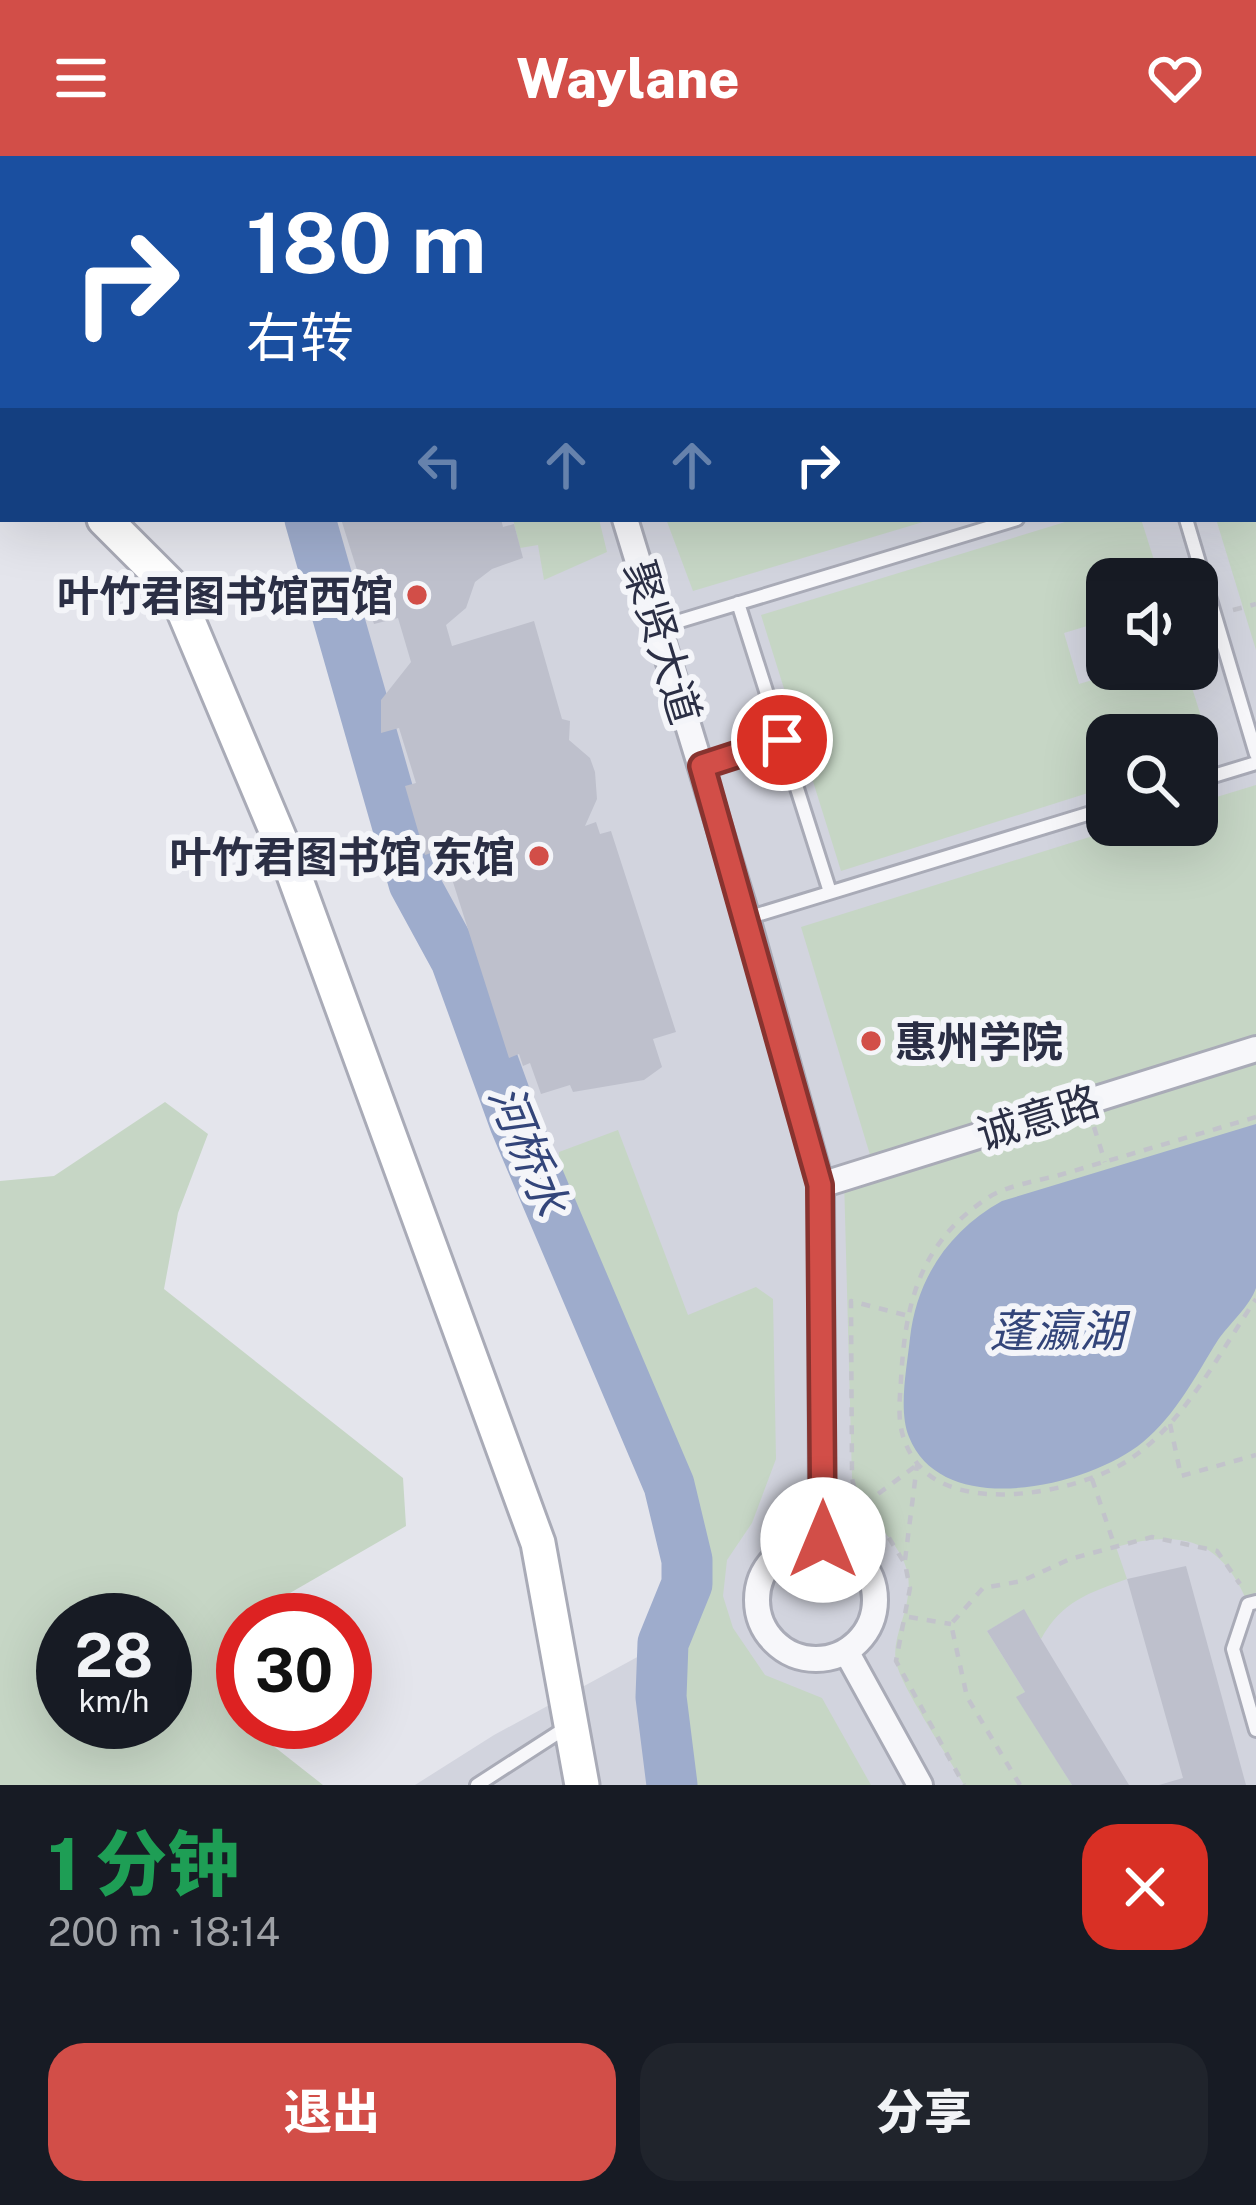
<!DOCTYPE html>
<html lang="zh">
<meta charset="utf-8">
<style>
:root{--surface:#171b24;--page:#20242c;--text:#f1f3f6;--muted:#9ea1a6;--accent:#d24e48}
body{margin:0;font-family:"Public Sans","Noto Sans SC",sans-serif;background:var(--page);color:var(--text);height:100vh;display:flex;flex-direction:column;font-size:45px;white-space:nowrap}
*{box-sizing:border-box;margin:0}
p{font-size:39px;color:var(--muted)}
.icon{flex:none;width:66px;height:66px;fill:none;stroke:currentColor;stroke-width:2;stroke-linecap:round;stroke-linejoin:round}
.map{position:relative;height:1629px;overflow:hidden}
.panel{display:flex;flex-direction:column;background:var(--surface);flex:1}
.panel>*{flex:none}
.top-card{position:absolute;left:0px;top:0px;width:1257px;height:366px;box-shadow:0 12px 48px #0002;background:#1a4fa0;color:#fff;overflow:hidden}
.fabs{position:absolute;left:1086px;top:402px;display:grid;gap:24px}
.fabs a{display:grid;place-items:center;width:132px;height:132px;border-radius:24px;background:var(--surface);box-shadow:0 12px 48px #0002;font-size:60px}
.speed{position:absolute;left:36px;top:1437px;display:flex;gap:24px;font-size:60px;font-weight:700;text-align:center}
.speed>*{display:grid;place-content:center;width:156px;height:156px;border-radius:50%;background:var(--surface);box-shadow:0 12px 48px #0002;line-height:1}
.speed small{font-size:30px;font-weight:400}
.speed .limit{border:18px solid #d22;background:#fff;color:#111}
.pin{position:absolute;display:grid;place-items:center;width:102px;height:102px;color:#fff;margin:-51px;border:6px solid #fff;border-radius:50%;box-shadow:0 3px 12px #0007}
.me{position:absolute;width:132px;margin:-66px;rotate:0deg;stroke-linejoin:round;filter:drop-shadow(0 0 9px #0008)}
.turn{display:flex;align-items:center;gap:42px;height:252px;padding:0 48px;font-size:54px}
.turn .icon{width:156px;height:156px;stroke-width:2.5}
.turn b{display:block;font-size:84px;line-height:102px}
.lanes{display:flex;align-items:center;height:114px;padding:0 48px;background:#0003;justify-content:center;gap:60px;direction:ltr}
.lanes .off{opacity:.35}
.round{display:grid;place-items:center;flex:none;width:126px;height:126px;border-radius:36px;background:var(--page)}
.summary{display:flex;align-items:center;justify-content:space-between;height:204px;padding:0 48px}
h1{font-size:72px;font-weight:800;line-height:90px;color:#1e9e55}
.primary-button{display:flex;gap:24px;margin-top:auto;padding:24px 48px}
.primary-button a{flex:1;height:138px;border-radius:36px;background:var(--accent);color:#fff;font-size:48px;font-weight:800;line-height:138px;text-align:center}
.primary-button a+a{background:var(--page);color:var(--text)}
header{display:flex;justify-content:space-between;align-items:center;height:156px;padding:0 48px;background:var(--accent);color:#fff;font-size:54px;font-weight:800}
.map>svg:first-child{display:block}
</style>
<header><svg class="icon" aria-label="menu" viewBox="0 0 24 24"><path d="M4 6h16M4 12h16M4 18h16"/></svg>Waylane<svg class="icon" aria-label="heart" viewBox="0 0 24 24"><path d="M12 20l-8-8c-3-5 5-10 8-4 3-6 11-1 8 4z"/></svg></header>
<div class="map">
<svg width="1256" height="1629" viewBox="0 0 1256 1629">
<rect width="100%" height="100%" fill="#e4e5ec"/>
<!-- built -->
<path fill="#d2d4de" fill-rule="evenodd" d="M0,0h1256v1629h-841l79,-50 169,-92 24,-59v-24l-18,-75 -154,-362 -59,-163 -42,-77 -104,-364h944v-360h-1251v165zM1107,423h90v90h-90zM1107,579h90v90h-90z"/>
<!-- green -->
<path fill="#c6d6c5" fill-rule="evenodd" d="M458,0h651l-649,3z
M1256,341v153l-40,-131h38z
M513,363h86l8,33 -63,28 -6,-35 -18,3z
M666,363h267l-240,72z
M1075,363h66l19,60h-53v41l-43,13 15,51 50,-15h57l27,85 -16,5v-24h-90v52l-266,84 -80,-256z
M1256,629v807l-8,12c-26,-65 -67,-75 -132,-57l11,32c-38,14 -65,22 -86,60l-17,-29 -37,21 38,61 -8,5 55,88h-108c-15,-28 -62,-96 -68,-123 -6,-30 24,-62 8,-100 -17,-38 -42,-40 -52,-84l-8,-300 30,-10 -73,-241 327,-102h69v-22z
M165,946l43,32 -30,79 -14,76 239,189 3,48 -116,67 -14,27h-33v62l-12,24 12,16 80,63h-323v-604l54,-5zM63,1464h102v102h-102z
M618,974l70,185 68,-28 17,12 3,160 -24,64 -25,37 -4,36 10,32 32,47 57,23 49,87h-178l-14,-135 22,-52 2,-35 -22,-105 -122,-286v-20z"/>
<!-- water -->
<path fill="#9eaccc" d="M1256,968c0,32 0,141 0,164 -6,18 -27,36 -38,52 -22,35 -42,75 -75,102 -53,44 -200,80 -234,-5 -11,-27 -2,-70 1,-99 7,-61 40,-108 92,-137z"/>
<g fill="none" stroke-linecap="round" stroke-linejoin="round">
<!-- river -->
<path stroke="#9eaccc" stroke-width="51" d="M0,167l3,1
M310,363l104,364 42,77 59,163 154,362 18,75v24l-24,59 -2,54 11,88"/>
</g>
<!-- building -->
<path fill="#bec0cc" d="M341,363h160l2,8 11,-3 9,34 -31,11 -17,13 -9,26 -20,17 6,21 82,-25 28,98 8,2 -1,19 21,18 5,14 2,27 -12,27 11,-4 4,12 11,-3 65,201 -23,7 9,28 -18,13 -71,12 -3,-7 -29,9 -11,-31 -7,3 -4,-12 -10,4 -57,-179 14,-4 -7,-22 -14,5 -2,-9 -18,6 -20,-69 11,-3 -17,-55 -18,5v-33l30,-38 -13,-44 -24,6z
M1186,1410l60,219h-87l24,-7 -56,-199z
M1024,1453l17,30 88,146h-57l-56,-88 9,-5 -38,-61z"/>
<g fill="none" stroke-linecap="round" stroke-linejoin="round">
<!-- lane casing -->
<g stroke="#a9abb7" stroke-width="18">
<path id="lane" d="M282,0l2,3
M1254,292l2,-1
M1186,363l70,235
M738,447l92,289
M660,471l357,-108
M702,610l80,-26
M1197,625l59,-18
M747,762l360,-110
M1256,1446l-8,2 -15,45 23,81
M477,1629l90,-58"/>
</g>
<!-- street casing -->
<g stroke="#a9abb7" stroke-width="30">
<path id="street" d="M400,0l2,3
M1193,3l9,-3
M625,363l122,399 74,267 1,355
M821,1029l435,-136
M757 1444a59 59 0 1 1 118 0a59 59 0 1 1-118 0Z
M846,1495l74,134"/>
</g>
<!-- secondary casing -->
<g stroke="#a9abb7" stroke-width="39">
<path id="secondary" d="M0,273l3,2
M104,363l71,71 114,271 249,682 44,242"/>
</g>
<!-- path -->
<path stroke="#c2c3cb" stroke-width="4.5" stroke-dasharray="9 9" stroke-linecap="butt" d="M96,0l6,3
M1233,454l23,-6
M1256,961c-64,19 -128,38 -193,57 -24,7 -57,11 -77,25 -67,45 -81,106 -85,181 -2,30 -5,52 13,79 39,60 171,33 219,-2 54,-38 86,-104 123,-158
M1094,971l11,35
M905,1159l-54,-14 1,177 7,30 27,25 19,31 5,24 -14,73 68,124
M1170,1268l11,52 75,-21
M1092,1323l23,68
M847,1353l12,-1 58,-43
M905,1404l12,-95
M909,1461l42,7
M1020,1629l-53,-88 -16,-73 32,-36 39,-7 48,-22 82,-22 65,14 23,33"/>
<!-- lane -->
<use href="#lane" stroke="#f7f7fa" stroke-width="12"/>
<!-- street -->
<use href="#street" stroke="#f7f7fa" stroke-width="24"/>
<!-- secondary -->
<use href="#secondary" stroke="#fff" stroke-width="33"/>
</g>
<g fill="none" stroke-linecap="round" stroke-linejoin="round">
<!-- route casing -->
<g stroke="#88332f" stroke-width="30">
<path id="route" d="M782,584l-80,26 118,419 3,355"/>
</g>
<!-- route -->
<use href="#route" stroke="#d24e48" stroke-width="21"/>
</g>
<!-- markers -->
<g fill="#d24e48" stroke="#f4f5f9" stroke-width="4.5">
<circle cx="417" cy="439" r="12"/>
<circle cx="539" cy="700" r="12"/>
<circle cx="871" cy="885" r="12"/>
</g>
<g text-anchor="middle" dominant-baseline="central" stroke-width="12" stroke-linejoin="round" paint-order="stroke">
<!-- poi labels -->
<g font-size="42" font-weight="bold" fill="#2b2f45" stroke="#f4f5f9" text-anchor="end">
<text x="393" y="439">叶竹君图书馆西馆</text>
<text x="515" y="700">叶竹君图书馆 东馆</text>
<text x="895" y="885" text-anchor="start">惠州学院</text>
</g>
<!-- street labels -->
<g font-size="42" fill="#2b2f45" stroke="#f4f5f9">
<text transform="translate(663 486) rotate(73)">聚贤大道</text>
<text transform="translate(1038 961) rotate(-17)">诚意路</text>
</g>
<!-- water labels -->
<g font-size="45" font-style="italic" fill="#33457a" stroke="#f4f5f9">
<text transform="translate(529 994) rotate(68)">河桥水</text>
<text x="1057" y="1174">蓬瀛湖</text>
</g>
</g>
</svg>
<div class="fabs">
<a><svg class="icon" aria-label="sound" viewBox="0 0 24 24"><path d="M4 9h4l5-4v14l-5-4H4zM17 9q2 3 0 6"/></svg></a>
<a><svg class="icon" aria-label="search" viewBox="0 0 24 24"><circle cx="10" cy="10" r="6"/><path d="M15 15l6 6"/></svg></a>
</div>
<div class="speed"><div>28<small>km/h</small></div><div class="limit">30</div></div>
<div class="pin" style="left:782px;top:584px;background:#d93025"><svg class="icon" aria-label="arrive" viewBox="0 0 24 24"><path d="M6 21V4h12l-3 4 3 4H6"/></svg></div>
<svg class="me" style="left:823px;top:1384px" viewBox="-20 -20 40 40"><circle r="19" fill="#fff"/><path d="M0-13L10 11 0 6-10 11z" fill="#d24e48"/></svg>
<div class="top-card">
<div class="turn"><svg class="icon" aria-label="right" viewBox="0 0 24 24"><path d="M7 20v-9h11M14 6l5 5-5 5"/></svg><div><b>180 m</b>右转</div></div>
<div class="lanes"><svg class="icon off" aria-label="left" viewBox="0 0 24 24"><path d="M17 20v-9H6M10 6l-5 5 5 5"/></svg><svg class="icon off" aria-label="ahead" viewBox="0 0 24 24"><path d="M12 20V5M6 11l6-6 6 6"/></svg><svg class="icon off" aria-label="ahead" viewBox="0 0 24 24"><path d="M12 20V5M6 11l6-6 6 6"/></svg><svg class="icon" aria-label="right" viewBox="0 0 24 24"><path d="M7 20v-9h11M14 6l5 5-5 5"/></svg></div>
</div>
</div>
<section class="panel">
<div class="summary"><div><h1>1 分钟</h1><p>200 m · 18:14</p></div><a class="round" style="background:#d93025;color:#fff"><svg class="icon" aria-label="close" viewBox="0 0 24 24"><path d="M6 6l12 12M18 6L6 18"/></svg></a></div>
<div class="primary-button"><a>退出</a><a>分享</a></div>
</section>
